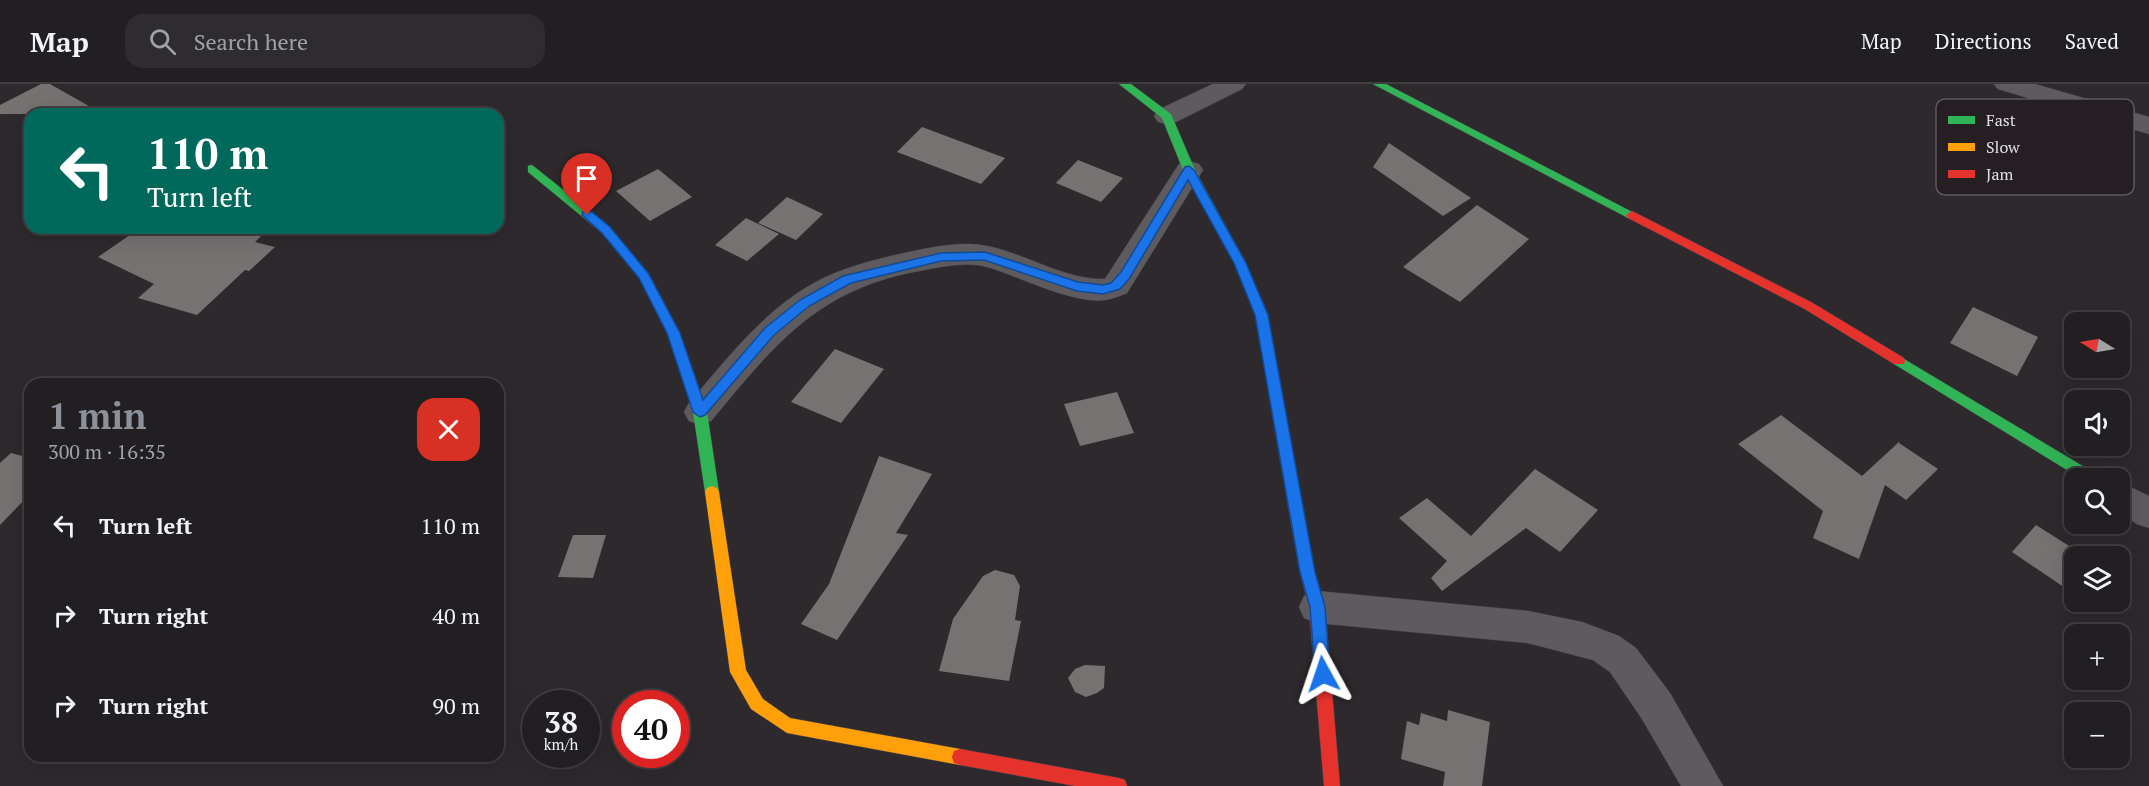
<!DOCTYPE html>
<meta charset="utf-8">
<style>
:root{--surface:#221f22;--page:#2e2c2f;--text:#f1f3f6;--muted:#a2a2a5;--line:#3f3d40;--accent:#8c9099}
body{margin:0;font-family:"PT Serif",serif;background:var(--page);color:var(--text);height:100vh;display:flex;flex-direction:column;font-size:22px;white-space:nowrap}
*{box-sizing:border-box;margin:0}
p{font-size:20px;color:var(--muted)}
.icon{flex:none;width:33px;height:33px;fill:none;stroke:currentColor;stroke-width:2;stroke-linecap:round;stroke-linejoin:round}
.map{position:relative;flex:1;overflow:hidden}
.sheet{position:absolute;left:24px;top:294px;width:480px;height:384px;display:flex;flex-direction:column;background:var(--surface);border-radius:18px;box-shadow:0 6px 24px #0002,0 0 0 2px var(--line)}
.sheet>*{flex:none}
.hud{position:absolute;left:24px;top:24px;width:480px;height:126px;border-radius:18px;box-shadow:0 6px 24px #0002,0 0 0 2px var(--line);background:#00695c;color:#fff;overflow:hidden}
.needle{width:39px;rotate:281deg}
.controls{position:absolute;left:2064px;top:228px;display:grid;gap:12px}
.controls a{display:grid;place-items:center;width:66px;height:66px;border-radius:12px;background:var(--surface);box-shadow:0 6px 24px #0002,0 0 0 2px var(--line);font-size:30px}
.speed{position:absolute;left:522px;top:606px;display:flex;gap:12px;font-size:30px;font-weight:700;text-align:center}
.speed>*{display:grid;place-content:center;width:78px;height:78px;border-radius:50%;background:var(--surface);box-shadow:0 6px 24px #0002,0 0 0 2px var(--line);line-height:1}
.speed small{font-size:15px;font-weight:400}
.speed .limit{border:9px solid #d22;background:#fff;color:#111}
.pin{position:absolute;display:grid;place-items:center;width:51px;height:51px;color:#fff;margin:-62px -26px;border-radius:50% 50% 50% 0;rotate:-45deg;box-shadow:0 0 6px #0007}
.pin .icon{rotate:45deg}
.me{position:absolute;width:66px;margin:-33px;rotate:355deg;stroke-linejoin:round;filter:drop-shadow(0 0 4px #0008)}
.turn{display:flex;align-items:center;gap:21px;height:126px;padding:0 24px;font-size:27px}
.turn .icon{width:78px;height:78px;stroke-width:2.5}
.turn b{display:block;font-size:42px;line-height:51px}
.round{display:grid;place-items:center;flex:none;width:63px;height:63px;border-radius:18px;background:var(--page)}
.head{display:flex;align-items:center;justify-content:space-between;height:102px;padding:0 24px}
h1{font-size:36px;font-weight:700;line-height:45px;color:var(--accent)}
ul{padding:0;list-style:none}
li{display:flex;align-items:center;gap:18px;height:90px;padding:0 24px}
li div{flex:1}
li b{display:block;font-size:22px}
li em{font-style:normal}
header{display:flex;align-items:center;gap:36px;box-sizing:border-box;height:84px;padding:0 30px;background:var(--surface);border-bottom:2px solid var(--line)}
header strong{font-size:28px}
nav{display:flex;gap:33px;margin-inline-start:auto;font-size:21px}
.search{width:420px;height:54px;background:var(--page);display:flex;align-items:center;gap:15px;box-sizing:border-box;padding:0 21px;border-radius:18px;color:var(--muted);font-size:22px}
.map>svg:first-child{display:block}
</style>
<header>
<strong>Map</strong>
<div class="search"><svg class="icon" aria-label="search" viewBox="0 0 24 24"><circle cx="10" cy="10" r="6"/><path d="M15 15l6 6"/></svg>Search here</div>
<nav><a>Map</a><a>Directions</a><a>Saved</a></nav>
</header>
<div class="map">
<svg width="2149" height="702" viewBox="0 0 2149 702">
<rect width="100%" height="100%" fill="#2d292d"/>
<!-- building -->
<path fill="#757272" d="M41,0h9l53,30h-103v-9z
M922,43l83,31 -24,26 -84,-32z
M1389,59l82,55 -28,18 -70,-49z
M1078,76l45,18 -22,24 -45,-19z
M658,85l34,28 -42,24 -34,-30z
M787,113l36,17 -27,26 -38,-17z
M1477,121l52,34 -69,63 -57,-35z
M746,134l33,16 -32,27 -32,-16z
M140,144h129l-14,14 20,5 -26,24 -4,-1 -48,45 -59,-17 16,-14 -56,-27z
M1973,223l65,30 -21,39 -67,-33z
M835,265l49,20 -43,54 -50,-21z
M1117,308l17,41 -54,13 -16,-42z
M1781,331l81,61 38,-35 -1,2 39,26 -32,31 -21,-15 -26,74 -46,-21 10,-27 -85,-67z
M11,369l19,5v36l-30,31v-62z
M879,372l53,18 -36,59 12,2 -71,105 -36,-16 28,-40z
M1535,385l63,41 -38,42 -34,-24 -84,63 -11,-13 16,-17 -48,-43 28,-20 44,38z
M2036,441l49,31h-11v38l-62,-42z
M573,451h33l-13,43 -35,-1z
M995,486l19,5 6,11 -5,34 6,1 -12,60 -70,-10 14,-52 30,-43z
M1085,581l20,1 -1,22 -7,5 -11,4 -11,-5 -7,-14 7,-9z
M1448,626l42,12 -8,64h-39l2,-14 -44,-13 6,-38 12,4 2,-12 26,8z"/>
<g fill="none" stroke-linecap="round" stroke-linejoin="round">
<!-- street casing -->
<g stroke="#4a474a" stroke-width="1">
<path id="street" d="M1213,0h33l-4,5 -66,33 -9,2 -9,-2 -4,-6 4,-6z
M1994,0h41l114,33v17l-151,-45z
M1189,77l10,3 4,6 -76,123c-7,3 -15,6 -22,7 -31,4 -83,-22 -114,-32 -20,-7 -46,-2 -67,2 -106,18 -148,73 -213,151l-11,4 -11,-4 -5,-9 5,-9c37,-43 74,-92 125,-120 29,-16 63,-24 95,-31 25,-5 53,-11 78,-6 40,8 77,34 118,33l74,-115z
M2120,398l29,14v32l-12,-4 -17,-11z
M1317,507l211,20 54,11 37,14 17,12 34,45 53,93h-42l-39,-67 -32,-47 -17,-12 -65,-17 -211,-20 -13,-5 -5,-11 5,-11z"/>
</g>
<!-- fast casing -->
<g stroke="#4a474a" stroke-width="1">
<path id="fast" d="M1119,0h12l40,30 24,56 51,93 22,52 35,196 -2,4 -5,2 -5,-2 -2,-4 -33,-196 -22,-52 -51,-93 -21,-52z
M1373,0h13l252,131 -6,4 -4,-1z
M532,81l78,62 40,49 30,57 27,79 12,80 -2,4h-10l-2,-4 -12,-80 -25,-79 -29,-55 -37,-45 -74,-61v-6z
M1899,272l197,118 2,4h-18l-186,-114 -1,-3z"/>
</g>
<!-- slow casing -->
<g stroke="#4a474a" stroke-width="1">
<path id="slow" d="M712,402l5,2 2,4 27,178 17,29 27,19 170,31 6,2 2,6 -2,6 -6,2 -173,-32 -36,-24 -21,-37 -25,-180 2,-4z"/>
</g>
<!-- jam casing -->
<g stroke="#4a474a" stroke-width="1">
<path id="jam" d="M1632,127l179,91 93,56 1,3 -1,3h-10l-91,-56 -175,-90 -2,-3z
M1296,421l5,2 2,4 11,61 11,35 15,179h-16l-15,-179 -9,-35 -11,-61 2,-4z
M960,665l159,29 6,2 2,6h-52l-115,-21 -6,-2 -2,-6 2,-6z"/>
</g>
<!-- street -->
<use href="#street" fill="#5e5b5e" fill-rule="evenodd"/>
<!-- fast -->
<use href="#fast" fill="#30b455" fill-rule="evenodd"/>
<!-- slow -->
<use href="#slow" fill="#ff9f0a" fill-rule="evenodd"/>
<!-- jam -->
<use href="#jam" fill="#e5322d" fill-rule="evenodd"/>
</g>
<!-- route -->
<path fill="#1a73e8" stroke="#114b97" stroke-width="1.5" d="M1189,82l5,4 52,93 22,52 47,257 10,35 5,67 -2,5 -5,2 -6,-2 -2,-5 -5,-67 -10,-35 -45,-257 -21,-52 -46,-83 -59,99 -9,10 -17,5 -26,-3 -93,-31 -43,1 -90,22 -42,23 -35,29 -69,80 -5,2 -7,-5 -26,-79 -28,-55 -37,-45 -20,-18 1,-3h9l18,15 38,46 32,60 23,67 62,-72 35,-28 43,-24 98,-23 44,-1 93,30 25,3 8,-2 10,-11 64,-105z"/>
<!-- legend -->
<rect x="1936" y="15" width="198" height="96" rx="9" fill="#251f24" stroke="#5d585d" stroke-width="1.5"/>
<rect x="1948" y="32" width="27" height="8" fill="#30b455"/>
<rect x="1948" y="59" width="27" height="8" fill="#ff9f0a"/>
<rect x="1948" y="86" width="27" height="8" fill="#e5322d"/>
<g font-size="16" fill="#e1dde1">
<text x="1986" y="42">Fast</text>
<text x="1986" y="69">Slow</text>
<text x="1986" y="96">Jam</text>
</g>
</svg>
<div class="controls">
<a><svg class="needle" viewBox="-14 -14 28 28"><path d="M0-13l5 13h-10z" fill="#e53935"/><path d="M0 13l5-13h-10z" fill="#a2a2a5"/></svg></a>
<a><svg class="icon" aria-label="sound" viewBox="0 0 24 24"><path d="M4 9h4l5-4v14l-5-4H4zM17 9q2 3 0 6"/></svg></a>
<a><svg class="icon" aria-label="search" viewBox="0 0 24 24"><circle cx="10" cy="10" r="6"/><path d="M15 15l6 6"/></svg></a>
<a><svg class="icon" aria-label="layers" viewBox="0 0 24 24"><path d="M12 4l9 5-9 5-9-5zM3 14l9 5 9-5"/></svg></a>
<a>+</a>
<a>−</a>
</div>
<div class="speed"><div>38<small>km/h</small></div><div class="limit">40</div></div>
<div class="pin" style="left:587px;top:131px;background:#d93025"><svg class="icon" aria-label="arrive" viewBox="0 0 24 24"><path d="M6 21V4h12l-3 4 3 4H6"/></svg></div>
<svg class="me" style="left:1323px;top:590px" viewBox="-20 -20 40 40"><path d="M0-17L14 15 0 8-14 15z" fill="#1a73e8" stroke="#fff" stroke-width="4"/></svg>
<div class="hud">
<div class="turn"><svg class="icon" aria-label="left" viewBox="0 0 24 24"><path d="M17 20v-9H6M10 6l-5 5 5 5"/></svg><div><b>110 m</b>Turn left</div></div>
</div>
<section class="sheet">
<div class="head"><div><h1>1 min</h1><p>300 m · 16:35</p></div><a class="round" style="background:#d93025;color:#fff"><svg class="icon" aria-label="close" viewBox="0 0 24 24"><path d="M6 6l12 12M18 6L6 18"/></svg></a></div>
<ul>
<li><svg class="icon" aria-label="left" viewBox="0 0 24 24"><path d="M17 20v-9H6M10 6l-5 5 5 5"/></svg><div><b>Turn left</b></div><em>110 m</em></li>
<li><svg class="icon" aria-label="right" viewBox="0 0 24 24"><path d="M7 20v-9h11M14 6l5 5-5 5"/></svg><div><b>Turn right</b></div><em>40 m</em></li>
<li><svg class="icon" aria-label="right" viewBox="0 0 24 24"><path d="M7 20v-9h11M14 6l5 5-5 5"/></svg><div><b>Turn right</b></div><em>90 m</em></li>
</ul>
</section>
</div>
